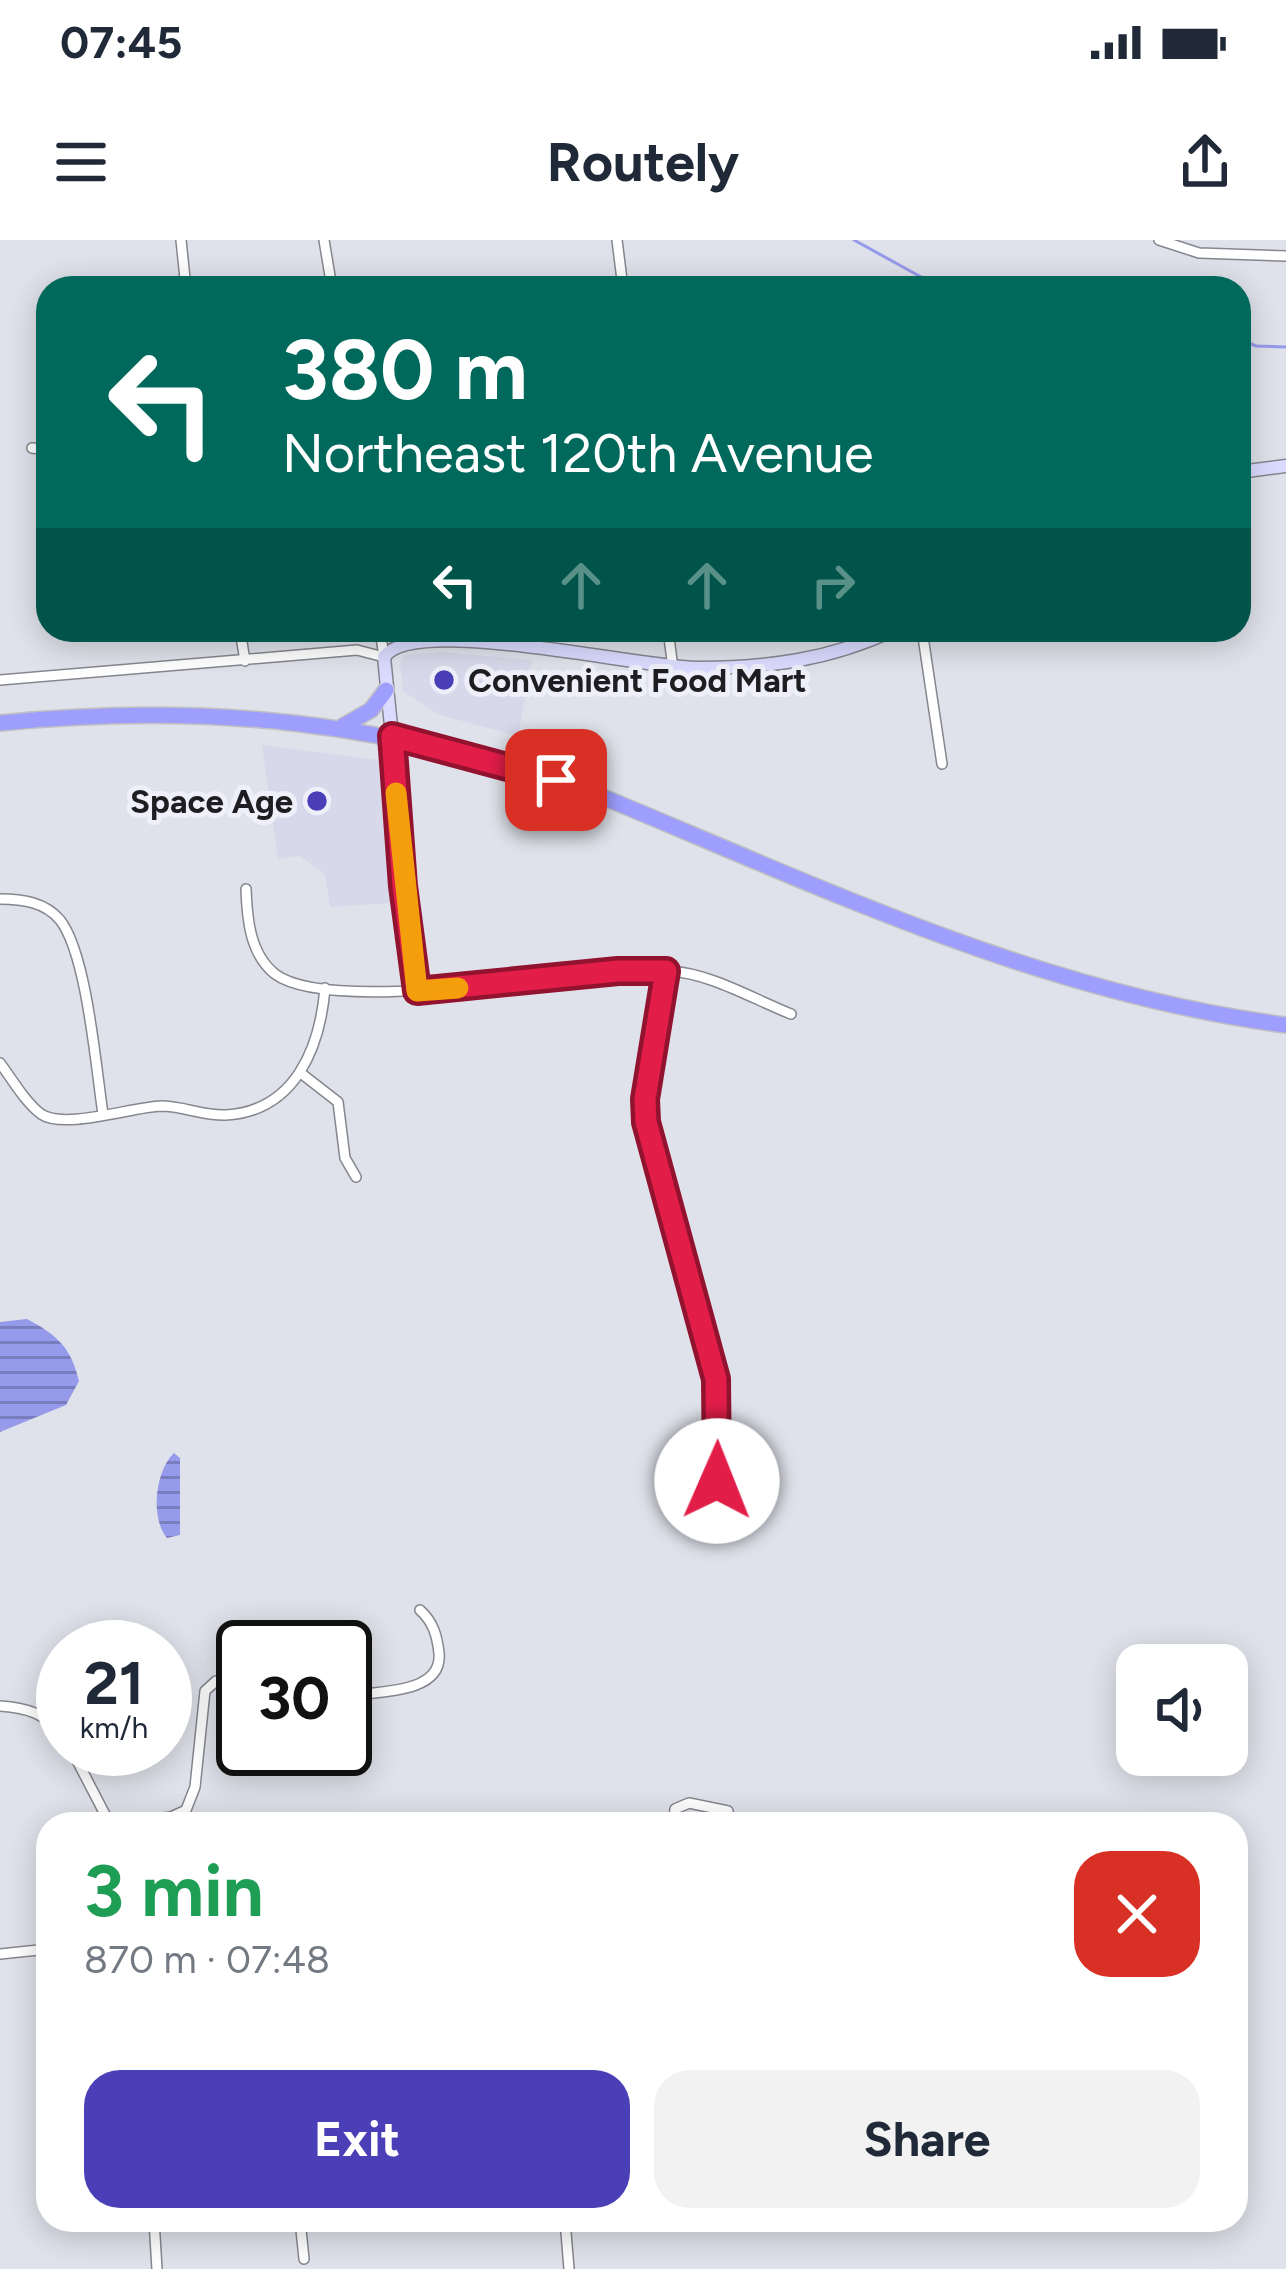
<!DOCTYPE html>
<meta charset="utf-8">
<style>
:root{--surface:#fff;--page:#f2f2f3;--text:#1f2937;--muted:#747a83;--accent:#4a3fb6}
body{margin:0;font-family:Figtree,sans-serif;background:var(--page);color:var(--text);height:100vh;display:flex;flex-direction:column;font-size:45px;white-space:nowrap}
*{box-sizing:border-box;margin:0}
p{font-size:39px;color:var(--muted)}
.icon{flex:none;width:66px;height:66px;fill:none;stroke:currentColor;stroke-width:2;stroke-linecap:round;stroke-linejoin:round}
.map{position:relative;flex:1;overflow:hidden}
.sheet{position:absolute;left:36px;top:1572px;width:1212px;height:420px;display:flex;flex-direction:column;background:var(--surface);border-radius:36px;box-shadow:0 6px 30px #0003}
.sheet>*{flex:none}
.banner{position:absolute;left:36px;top:36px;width:1215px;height:366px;border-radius:36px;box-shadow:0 6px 30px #0003;background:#00695c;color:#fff;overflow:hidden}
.tools{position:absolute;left:1116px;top:1404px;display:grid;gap:24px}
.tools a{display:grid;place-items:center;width:132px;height:132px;border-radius:24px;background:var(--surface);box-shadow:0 6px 30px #0003;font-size:60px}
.speed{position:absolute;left:36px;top:1380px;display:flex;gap:24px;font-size:60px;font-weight:700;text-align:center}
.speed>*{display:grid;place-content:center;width:156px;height:156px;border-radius:50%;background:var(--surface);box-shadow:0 6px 30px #0003;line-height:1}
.speed small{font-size:30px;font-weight:400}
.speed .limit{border:6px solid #111;border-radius:18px;background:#fff;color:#111}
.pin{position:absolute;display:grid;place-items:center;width:102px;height:102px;color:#fff;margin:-51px;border-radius:24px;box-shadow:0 6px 18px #0006}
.me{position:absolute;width:132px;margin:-66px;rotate:1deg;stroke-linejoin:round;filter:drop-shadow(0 0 9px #0008)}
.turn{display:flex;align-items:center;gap:42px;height:252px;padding:0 48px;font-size:54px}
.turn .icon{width:156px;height:156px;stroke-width:2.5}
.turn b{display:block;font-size:84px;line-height:102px}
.lanes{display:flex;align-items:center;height:114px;padding:0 48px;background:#0003;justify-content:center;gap:60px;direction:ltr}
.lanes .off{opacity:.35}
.round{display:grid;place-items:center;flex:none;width:126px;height:126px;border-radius:36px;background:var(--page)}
.overview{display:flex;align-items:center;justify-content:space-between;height:204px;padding:0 48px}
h1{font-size:72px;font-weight:700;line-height:90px;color:#1e9e55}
.button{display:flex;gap:24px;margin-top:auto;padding:24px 48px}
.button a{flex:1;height:138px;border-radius:36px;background:var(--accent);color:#fff;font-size:48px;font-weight:700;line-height:138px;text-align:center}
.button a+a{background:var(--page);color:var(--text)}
.status{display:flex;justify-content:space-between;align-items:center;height:84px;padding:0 60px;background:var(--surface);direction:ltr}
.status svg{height:33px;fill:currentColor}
header{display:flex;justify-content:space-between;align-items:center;height:156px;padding:0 48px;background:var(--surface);font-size:54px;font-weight:700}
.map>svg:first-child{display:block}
</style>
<div class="status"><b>07:45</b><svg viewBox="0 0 49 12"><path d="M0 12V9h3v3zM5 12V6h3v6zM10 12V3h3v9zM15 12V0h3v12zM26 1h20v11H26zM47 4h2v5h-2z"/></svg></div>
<header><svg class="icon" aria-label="menu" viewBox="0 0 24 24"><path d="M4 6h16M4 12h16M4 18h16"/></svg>Routely<svg class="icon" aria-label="share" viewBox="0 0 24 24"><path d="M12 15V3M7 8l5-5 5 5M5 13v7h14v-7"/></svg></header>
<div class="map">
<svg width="1286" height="2029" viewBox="0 0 1286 2029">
<defs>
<pattern id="water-rules" width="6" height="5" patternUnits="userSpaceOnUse" patternTransform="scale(3)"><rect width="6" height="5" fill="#969aea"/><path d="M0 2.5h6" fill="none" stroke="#7a7dbd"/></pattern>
</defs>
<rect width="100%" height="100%" fill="#e0e2eb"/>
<!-- built -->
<path fill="#d7d8e9" d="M442,412l90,8 -14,76 -79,-21 -36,-24 -3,-28 4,-8z
M262,505l116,15 14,143 -62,4 -5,-33 -25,-18 -22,3z"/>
<!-- water -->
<path fill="url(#water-rules)" d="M27,1079c30,16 44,28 52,62l-13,24 -66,27v-110z
M174,1213l6,5v77l-13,3c-17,-20 -12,-67 7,-85z"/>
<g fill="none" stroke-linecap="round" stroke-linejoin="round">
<!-- stream -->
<path stroke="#969aea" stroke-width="3" d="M854,0l87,48
M1239,99l17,7 30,1"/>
<!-- minor casing -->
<g stroke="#85868f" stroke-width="12">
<path id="minor" d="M181,0l5,48
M324,0l8,48
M617,0l6,48
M1159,0l40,13 87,3
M32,208l16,2
M240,390l5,31
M668,390l5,38
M922,390l20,134
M0,440l357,-30 27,7 -4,-27
M392,499l11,148 14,104
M246,649c1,30 4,65 29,85 57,43 312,-6 394,-3 41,2 84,28 122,43
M0,659c22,0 45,3 60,21 27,34 36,149 43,194
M666,731l-21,128 1,23 69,257 2,102
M0,823c12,16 25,39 41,51 23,16 91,-7 120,-8 22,0 43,10 65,9 69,-4 94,-67 99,-127
M302,834l36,28 7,56 11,19
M345,1456c30,-5 98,-1 94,-43 -2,-18 -6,-31 -19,-43
M0,1466c27,2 46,7 63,30
M71,1509l39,75
M115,1584l56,-7 15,-7 9,-23 10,-96 11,-10h27
M673,1584l2,-15 14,-6 39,8
M0,1714l48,-5
M154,1980l3,49
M300,1980l4,39
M565,1980l4,49"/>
</g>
<!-- secondary casing -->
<g stroke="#85868f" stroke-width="15">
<path id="secondary" d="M1239,232l47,-6
M392,496l-8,-79c30,-43 255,11 313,11 69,0 133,-8 196,-38"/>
</g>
<!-- trunk casing -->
<g stroke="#c0c0c1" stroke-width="18">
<path id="trunk" d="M0,483c209,-21 387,0 586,67 229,94 452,203 700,235
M343,486l28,-16 15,-20"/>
</g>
<!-- minor -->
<use href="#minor" stroke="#fff" stroke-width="9"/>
<!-- secondary -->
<use href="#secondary" stroke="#dbdbff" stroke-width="12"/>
<!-- trunk -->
<use href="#trunk" stroke="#9e9eff" stroke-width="15"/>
</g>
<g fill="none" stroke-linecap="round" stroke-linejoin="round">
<!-- route casing -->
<g stroke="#92132f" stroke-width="30">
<path id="route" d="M556,540l-164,-44 11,150 14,105 201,-20h48l-21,128 1,23 70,257 1,102"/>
</g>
<!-- route -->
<use href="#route" stroke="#e11d48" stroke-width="21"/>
<!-- slow -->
<path stroke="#f59e0b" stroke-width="21" d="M396,553l21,198 41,-3"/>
</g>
<!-- markers -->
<g fill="#4a3fb6" stroke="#eeeff8" stroke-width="4.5">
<circle cx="444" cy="440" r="12"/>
<circle cx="317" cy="561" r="12"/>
</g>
<g text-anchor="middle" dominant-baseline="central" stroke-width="10" stroke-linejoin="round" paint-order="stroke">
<!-- poi labels -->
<g font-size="33" font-weight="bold" fill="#1e1e22" stroke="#eeeff8" text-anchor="start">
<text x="468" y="440">Convenient Food Mart</text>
<text x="293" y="561" text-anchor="end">Space Age</text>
</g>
</g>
</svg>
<div class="tools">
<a><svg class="icon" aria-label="sound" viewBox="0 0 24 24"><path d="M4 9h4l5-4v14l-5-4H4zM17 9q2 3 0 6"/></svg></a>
</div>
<div class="speed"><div>21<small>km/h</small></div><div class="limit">30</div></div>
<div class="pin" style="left:556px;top:540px;background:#d93025"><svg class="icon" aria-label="arrive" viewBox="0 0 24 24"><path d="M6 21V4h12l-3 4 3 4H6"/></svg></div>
<svg class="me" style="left:717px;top:1241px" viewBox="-20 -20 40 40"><circle r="19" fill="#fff"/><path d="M0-13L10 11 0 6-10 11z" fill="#e11d48"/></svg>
<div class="banner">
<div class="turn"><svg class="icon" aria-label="left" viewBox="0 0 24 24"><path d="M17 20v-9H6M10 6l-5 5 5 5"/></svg><div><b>380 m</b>Northeast 120th Avenue</div></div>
<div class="lanes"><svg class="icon" aria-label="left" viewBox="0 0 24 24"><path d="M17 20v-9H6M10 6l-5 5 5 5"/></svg><svg class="icon off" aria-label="ahead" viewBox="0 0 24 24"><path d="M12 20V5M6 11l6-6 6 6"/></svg><svg class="icon off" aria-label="ahead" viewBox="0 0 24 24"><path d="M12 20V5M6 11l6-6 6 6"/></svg><svg class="icon off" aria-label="right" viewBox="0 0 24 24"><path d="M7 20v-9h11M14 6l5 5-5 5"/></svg></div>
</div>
<section class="sheet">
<div class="overview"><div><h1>3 min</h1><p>870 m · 07:48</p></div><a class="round" style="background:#d93025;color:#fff"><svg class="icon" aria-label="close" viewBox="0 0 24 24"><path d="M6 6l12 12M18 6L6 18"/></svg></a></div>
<div class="button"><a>Exit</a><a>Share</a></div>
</section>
</div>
